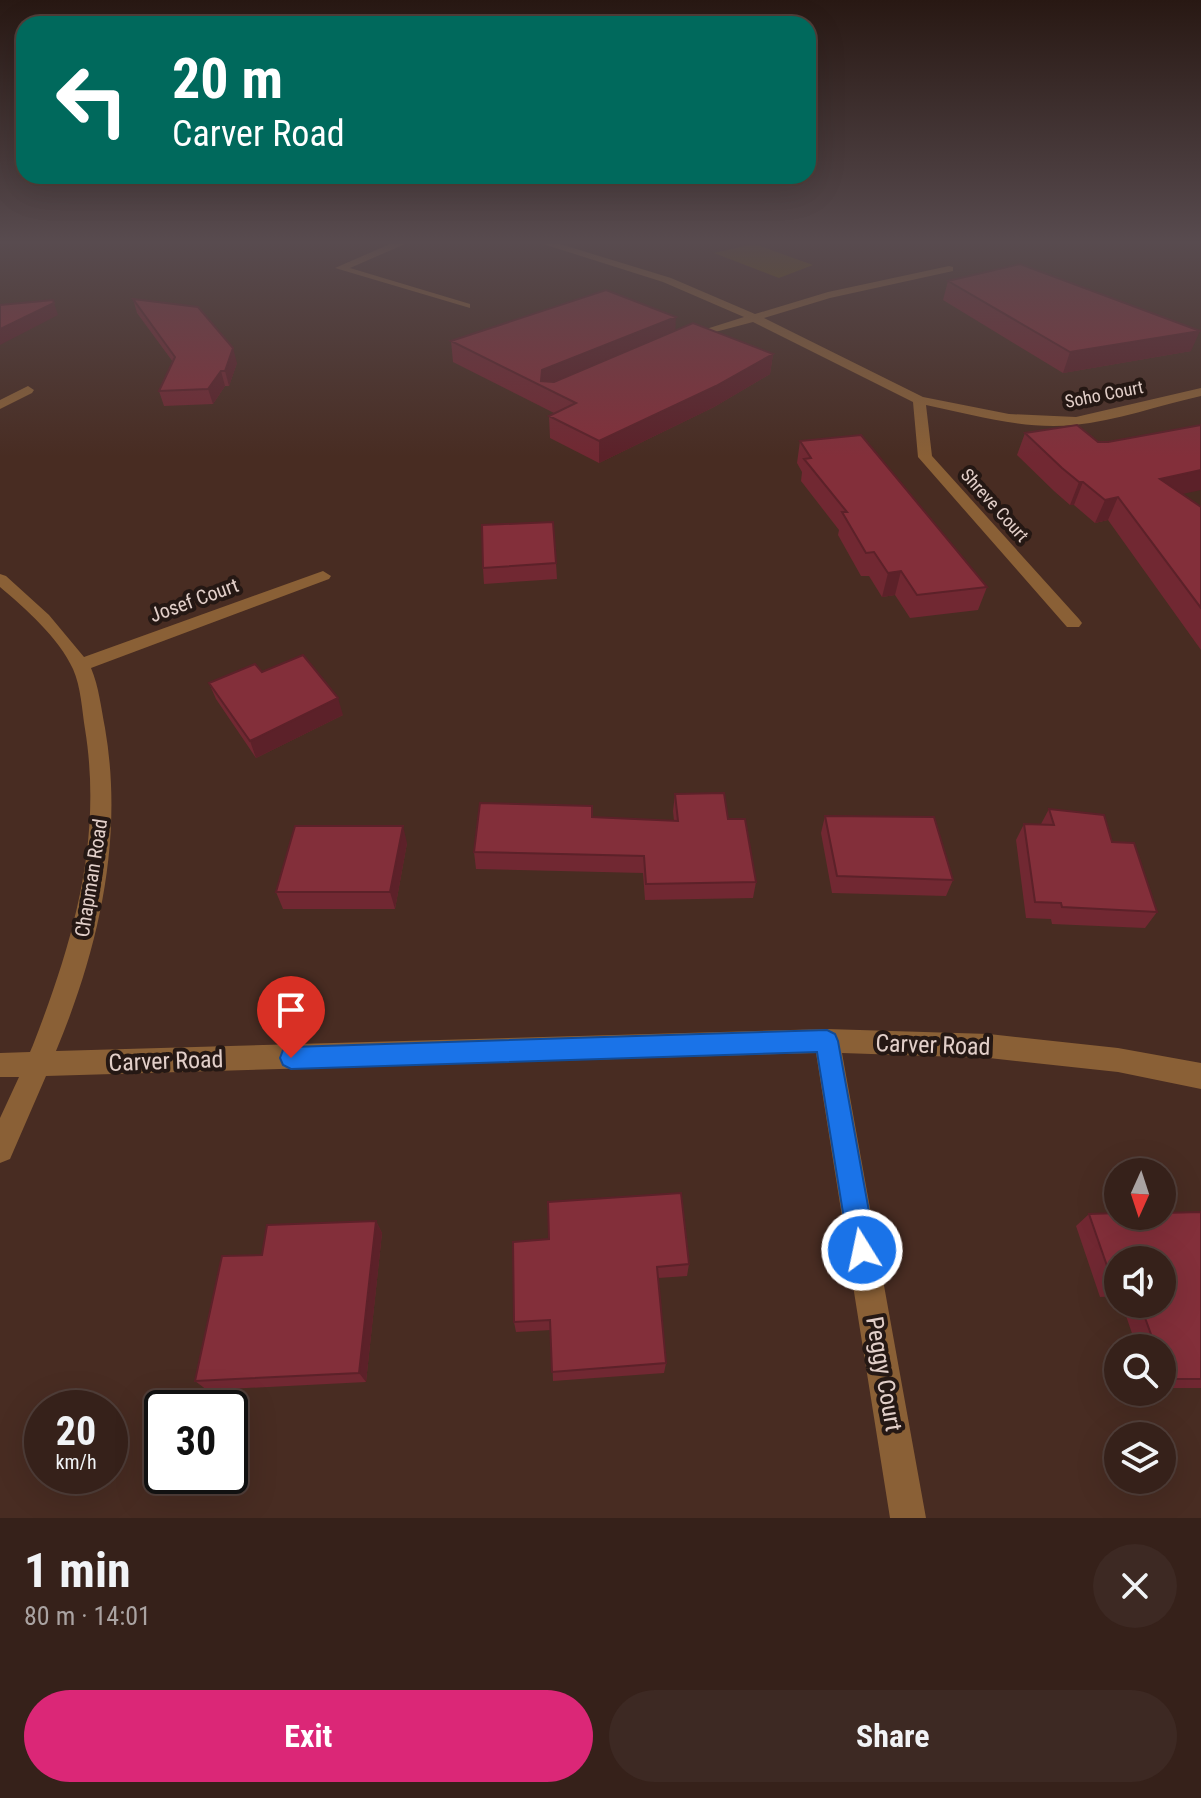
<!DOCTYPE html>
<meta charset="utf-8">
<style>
:root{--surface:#36211a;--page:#3d2923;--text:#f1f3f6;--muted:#aaa3a2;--line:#503e39;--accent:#db2777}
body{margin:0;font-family:"Roboto Condensed",sans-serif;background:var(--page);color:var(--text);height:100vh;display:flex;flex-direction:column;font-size:30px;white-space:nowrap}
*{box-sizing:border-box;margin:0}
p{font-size:26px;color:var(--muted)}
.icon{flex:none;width:44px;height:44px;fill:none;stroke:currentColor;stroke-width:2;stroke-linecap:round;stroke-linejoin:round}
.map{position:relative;height:1518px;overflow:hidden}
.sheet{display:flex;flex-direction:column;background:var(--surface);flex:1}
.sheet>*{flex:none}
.guide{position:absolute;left:16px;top:16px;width:800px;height:168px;border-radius:24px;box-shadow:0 8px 32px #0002,0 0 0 2px var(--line);background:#00695c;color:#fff;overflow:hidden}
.needle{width:52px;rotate:183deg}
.fabs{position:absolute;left:1104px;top:1158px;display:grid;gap:16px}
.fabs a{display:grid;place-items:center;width:72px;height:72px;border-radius:50%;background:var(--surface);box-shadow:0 8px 32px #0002,0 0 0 2px var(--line);font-size:40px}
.speed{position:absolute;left:24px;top:1390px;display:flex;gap:16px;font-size:40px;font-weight:700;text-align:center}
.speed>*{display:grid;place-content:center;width:104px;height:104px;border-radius:50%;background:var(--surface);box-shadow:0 8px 32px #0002,0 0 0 2px var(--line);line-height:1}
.speed small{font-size:20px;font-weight:400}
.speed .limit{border:4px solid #111;border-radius:12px;background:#fff;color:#111}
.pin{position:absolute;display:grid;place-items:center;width:68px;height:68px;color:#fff;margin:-82px -34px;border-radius:50% 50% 50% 0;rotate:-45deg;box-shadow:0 0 8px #0007}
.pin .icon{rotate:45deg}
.me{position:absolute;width:88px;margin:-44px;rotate:350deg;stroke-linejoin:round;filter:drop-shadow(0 0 6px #0008)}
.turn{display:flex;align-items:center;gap:28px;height:168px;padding:0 24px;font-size:36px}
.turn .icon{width:104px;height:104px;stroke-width:2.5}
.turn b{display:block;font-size:56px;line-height:68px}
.round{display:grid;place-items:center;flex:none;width:84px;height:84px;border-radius:42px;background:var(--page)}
.summary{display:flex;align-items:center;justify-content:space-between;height:136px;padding:0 24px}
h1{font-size:48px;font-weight:700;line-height:60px}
.action{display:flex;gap:16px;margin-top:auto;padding:16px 24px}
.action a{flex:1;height:92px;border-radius:48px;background:var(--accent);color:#fff;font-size:32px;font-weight:700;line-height:92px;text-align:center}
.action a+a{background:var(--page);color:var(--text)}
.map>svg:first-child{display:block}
</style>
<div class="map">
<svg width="1201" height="1518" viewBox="0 0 1201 1518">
<rect width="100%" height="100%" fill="#482c22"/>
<!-- green -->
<path fill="#644f0a" d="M754,244l59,21 -34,13 -65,-25z"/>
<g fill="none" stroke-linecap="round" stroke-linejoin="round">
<!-- minor -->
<path fill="#8a6036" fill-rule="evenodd" d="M390,244h15l-55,24 120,36v4l-135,-40z
M543,244h17l111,34 84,36 73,-22 121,-26 4,1v4l-123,27 -66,20 159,79 86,17 67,3 125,-29v8c-41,9 -85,25 -127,29 -50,5 -100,-10 -148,-20l6,51 147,163 3,4 -3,4h-12l-149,-170 -5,-55 -160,-80 -72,19v-4l63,-20 -81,-35z
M28,386l6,4 -2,3 -32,16v-9z
M323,571l8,5 -2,3 -238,89c8,19 10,40 14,60 19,110 -6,220 -49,323l771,-22 162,5 129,14 83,15v26l-83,-17 -129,-14 -147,-5 84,465h-36l-74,-465 -770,23 -36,83 -10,4v-45l19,-41h-19v-24l30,-1 3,-7c40,-103 70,-205 52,-316 -3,-19 -4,-42 -12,-60 -14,-31 -47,-60 -73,-82v-13l6,2 43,39 35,42z"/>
</g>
<!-- wall -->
<path fill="#712832" d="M948,281l243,70 -128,22 -120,-73z
M133,299l104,64 -8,23h-4l-12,18 -49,2 -5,-15 14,-29 -36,-49z
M675,331l98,23 -3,20 -56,33 -115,56 -49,-25 -1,-22 5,-3 -101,-51 -2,-21z
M1025,433l73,9 103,65v143l-93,-130 -13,3 -21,-18h-4l-16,-14 -37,-36z
M800,441l187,146 -9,23 -68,8 -15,-23 -13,2 -13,-21h-8l-23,-41 1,-5 -38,-49 1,-9 -5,-9z
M556,563l1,16 -73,5 -1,-16z
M262,672l81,43 -87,43 -40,-59 -7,-16z
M675,794l53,25 28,63 -3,16 -108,2 -2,-27 -167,-4 -2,-17 118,-46v11l82,4 -1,-10z
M1049,809l63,33 45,70 -12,16 -93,-4 -1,-5 -25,-1 -10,-78 8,-16h17z
M825,816l128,64 -7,16 -114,-3 -11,-60z
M407,843l-12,66h-112l-7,-17z
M1201,1212v176h-39v-40h-25l-15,-44h40l-44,-44v36l-18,1 -24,-71 13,-12z
M376,1221l6,12 -16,149 -159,8 -12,-9 67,-126z
M513,1242l176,22 -2,12 -29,2 8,85 -2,10 -111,8 -2,-51 -35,2 -2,-10z"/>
<!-- shaded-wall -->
<path fill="#5c2129" d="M53,300l5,15 -58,30v-16z
M676,317l-1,20 -134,49 1,-16z
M1200,331l-9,20 -128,22 7,-21z
M233,348l4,15 -8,23 -4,-15z
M773,354l-3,20 -56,33 -115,56v-22z
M221,371l4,15 -12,18 -5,-15z
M1201,470v20l-51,11 10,-22z
M1079,482h4l-9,23h-4z
M1118,497l-10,23 -13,3 10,-23z
M901,571l-6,24 -13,2 6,-24z
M338,698l5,17 -87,43 -6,-17z
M403,826l4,17 -12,66 -5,-17z
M376,1221l6,12 -16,149 -7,-9z"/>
<!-- building -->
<path fill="#832f3a" stroke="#5c2129" stroke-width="2" d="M1020,264l180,67 -130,21 -122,-71z
M606,290l70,27 -134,53 -1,11 13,1 139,-59 80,31 -57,32 -117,55 -50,-25 27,-13 -125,-62z
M133,299l65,8 35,41 -8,23h-4l-13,18 -49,2 16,-34z
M53,300l1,3 -54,26v-24z
M1077,425l21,17h10l93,-17v45l-41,9 41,28v101l-83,-111 -13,3 -22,-18h-4l-17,-14 -37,-35z
M861,435l126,152 -70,8 -16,-24 -13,2 -14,-21 -8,1 -24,-41h5l-43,-53 7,-1 -11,-17z
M553,522l3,41 -73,5 -1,-43z
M303,655l35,43 -88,43 -41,-58 46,-19 7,8z
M724,793l4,26h17l11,63 -110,2 -2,-28 -170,-4 6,-49 112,3v11l86,4 -3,-27z
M1049,809l55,6 8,27 22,1 23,69 -95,-5 -1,-4 -26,-1 -11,-78 30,1z
M825,816l109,1 19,63 -116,-4z
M295,826h108l-13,66h-114z
M681,1193l8,71 -32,3 9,96 -114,9 -2,-52 -36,2 -1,-80 36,-3 -1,-37z
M1201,1212v167h-34l-5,-15v-16h-6l-16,-44h22v-44h-44v26h-4l-25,-72 29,-1v3h44v-3z
M376,1221l-17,152 -164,8 27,-125 40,-1 5,-30z"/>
<!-- sky -->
<linearGradient id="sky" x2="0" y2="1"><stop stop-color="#281813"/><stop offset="0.53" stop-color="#584b4f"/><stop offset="1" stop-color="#584b4f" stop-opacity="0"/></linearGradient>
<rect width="1201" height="457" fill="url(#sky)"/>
<!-- route -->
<path fill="#1a73e8" stroke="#114b97" stroke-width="2" d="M827,1030l8,4 3,7 38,209 -4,9 -10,4 -9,-4 -4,-9 -32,-198 -526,17 -8,-4 -3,-7 3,-8 8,-3z"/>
<g text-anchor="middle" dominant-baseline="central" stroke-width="8" stroke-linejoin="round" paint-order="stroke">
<!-- far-street labels -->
<g font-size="18" fill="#e2cfc9" stroke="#251814">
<text transform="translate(1104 394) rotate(-11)">Soho Court</text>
<text transform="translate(995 505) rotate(48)">Shreve Court</text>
</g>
<!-- street labels -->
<g font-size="20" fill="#e2cfc9" stroke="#251814">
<text transform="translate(194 600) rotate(-20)">Josef Court</text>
<text transform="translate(91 878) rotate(-81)">Chapman Road</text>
</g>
<!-- near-street labels -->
<g font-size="24" fill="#e2cfc9" stroke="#251814">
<text transform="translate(933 1045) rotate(2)">Carver Road</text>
<text transform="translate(166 1061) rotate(-2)">Carver Road</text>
<text transform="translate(884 1374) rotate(80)">Peggy Court</text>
</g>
</g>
</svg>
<div class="fabs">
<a><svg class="needle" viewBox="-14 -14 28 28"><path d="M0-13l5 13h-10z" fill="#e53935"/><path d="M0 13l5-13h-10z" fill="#aaa3a2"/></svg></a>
<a><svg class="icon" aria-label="sound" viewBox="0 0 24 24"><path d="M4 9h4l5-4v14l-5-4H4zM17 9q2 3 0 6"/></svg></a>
<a><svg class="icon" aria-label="search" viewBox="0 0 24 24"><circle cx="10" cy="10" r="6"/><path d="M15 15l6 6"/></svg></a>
<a><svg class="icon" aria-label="layers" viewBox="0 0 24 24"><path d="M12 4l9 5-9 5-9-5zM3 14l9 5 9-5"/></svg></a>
</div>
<div class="speed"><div>20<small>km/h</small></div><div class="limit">30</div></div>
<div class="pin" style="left:291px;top:1058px;background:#d93025"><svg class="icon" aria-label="arrive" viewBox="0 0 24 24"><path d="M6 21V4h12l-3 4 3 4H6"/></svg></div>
<svg class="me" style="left:862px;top:1250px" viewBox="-20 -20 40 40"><circle r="17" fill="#1a73e8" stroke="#fff" stroke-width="3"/><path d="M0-11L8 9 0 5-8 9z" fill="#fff"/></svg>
<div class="guide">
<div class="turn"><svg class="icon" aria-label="left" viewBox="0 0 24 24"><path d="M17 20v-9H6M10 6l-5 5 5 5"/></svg><div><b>20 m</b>Carver Road</div></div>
</div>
</div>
<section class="sheet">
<div class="summary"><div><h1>1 min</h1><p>80 m · 14:01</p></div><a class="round"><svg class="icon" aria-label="close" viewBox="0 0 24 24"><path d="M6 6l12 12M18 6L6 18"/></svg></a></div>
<div class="action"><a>Exit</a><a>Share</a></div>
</section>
